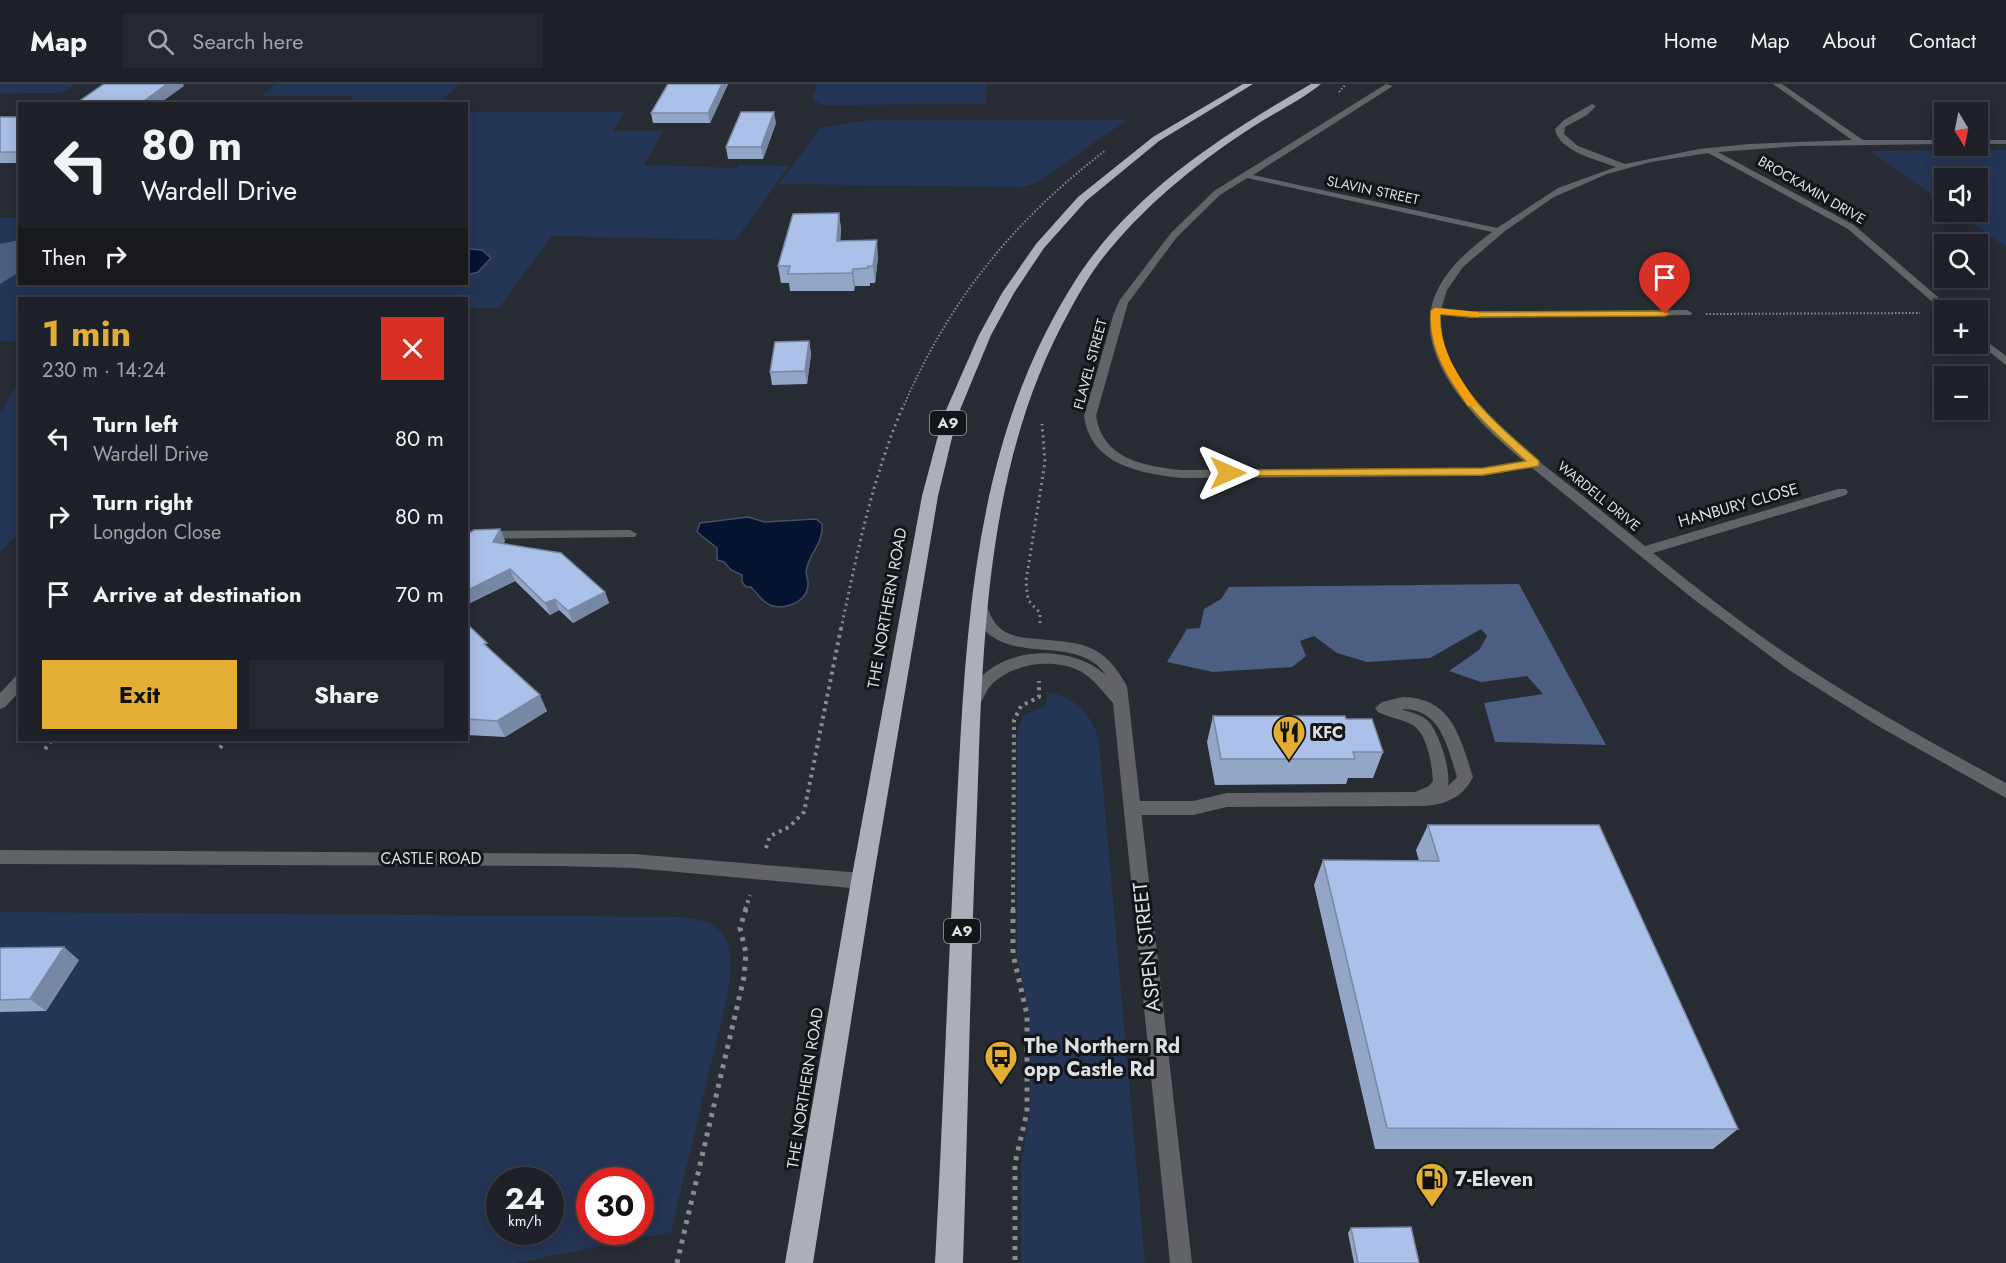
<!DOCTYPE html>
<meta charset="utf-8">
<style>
:root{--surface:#1d2026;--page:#25282e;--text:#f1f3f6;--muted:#a0a3a7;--line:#3b3e43;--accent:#e4ae35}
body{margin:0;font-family:Jost,sans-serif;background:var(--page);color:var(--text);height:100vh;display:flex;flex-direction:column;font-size:22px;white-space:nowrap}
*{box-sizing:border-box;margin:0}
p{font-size:20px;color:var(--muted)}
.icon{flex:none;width:33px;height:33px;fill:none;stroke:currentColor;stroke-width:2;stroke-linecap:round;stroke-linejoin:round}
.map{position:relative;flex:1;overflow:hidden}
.details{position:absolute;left:18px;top:213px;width:450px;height:444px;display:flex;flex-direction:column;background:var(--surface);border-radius:0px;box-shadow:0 3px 15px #0003,0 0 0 2px var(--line)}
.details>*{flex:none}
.banner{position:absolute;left:18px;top:18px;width:450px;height:183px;border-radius:0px;box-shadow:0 3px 15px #0003,0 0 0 2px var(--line);background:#1d2026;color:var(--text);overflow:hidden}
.needle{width:39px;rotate:170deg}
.fabs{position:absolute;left:1934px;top:18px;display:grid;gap:12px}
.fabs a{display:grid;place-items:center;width:54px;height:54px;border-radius:0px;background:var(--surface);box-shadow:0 3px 15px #0003,0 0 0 2px var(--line);font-size:30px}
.speed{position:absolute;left:486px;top:1083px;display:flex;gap:12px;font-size:30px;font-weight:700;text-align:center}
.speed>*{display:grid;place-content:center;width:78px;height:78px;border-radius:50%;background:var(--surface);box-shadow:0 3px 15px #0003,0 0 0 2px var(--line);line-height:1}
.speed small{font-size:15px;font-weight:400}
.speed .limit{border:9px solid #d22;background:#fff;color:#111}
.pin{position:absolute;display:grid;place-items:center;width:51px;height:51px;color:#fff;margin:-62px -26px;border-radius:50% 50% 50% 0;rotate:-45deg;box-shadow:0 0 6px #0007}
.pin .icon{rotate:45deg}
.me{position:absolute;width:66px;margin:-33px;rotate:90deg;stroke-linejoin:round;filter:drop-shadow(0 0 4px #0008)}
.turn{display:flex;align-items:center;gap:21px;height:126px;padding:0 24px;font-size:27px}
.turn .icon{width:78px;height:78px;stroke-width:2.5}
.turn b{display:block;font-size:42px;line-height:51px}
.then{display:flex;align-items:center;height:57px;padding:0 24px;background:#0003;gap:12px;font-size:22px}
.round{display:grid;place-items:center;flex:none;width:63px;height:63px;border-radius:0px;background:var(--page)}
.headline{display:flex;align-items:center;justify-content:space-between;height:102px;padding:0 24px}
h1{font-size:36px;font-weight:700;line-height:45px;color:var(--accent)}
.cta{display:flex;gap:12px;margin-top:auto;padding:12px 24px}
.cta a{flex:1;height:69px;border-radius:0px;background:var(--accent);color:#111;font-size:24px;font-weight:700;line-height:69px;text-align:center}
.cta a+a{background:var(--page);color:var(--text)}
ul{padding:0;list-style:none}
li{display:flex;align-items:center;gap:18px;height:78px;padding:0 24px}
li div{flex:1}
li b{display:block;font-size:22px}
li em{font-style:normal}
header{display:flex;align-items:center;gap:36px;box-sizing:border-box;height:84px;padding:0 30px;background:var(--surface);border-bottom:2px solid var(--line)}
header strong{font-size:28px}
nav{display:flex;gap:33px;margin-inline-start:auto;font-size:21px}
.search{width:420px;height:54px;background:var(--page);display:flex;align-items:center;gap:15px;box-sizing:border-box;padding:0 21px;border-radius:0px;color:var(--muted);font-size:22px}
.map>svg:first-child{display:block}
</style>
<header>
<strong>Map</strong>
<div class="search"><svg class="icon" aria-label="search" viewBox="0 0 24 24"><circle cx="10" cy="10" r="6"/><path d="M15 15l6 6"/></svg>Search here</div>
<nav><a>Home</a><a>Map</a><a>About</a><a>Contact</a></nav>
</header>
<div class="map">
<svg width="2006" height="1179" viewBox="0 0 2006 1179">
<rect width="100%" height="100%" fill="#272b32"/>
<!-- green -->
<path fill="#253555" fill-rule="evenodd" d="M0,0h76l-15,9h-61z
M276,0h183l-19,19h-94l8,-7h-93z
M817,0h170l-1,20 -163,1 -11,-5z
M467,28h158l-12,19h50l-19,34 93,3 2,-3 50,1 -53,74 -184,-4 -53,72h-32l-1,-10h-446l-1,43h-19v-123h19l1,66h446z
M871,36h256l-91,63 -14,4 -243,-3 41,-56z
M2006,66v97l-50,-35h21v-34h-33v25l-74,-52z
M19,299v149l-19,20v-140z
M1047,608c29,5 46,23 52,50l46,521h-124v-100l10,-57 -2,-94 -12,-56v-224l7,-17 22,-9z
M0,828l683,5c8,2 20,3 28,7 26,15 20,49 16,74l-56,234 -155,31h-516zM500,1096h50v52h-50zM590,1096h50v52h-50z"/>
<!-- forest -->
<path fill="#4c5f83" d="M19,156v32l-19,12v-40z
M1519,500l87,161 -111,-3 -11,-39 59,-9 -16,-18 -46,6 -32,-11 30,-21 8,-14 -6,-7 -51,29 -63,4 -30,-9 -23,-17 -14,5 6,15 -14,11 -79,5 -46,-10 20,-33 13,-1 4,-19 17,-10 8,-12z"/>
<!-- water -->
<path fill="#051230" stroke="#465066" stroke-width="1.5" d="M467,165l15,1 9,8 -13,14 -11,3z
M748,433l17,5 51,-3 6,5c2,17 -11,28 -15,43 -3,7 2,12 1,18 -1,18 -27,27 -40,19 -7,-4 -12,-12 -17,-17h-5l-4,-5v-7l-11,-5 -7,-8 -7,-2v-12l-20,-16 3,-9z"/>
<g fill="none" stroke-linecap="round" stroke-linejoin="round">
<!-- path-far3 -->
<path stroke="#888b91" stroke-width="2" stroke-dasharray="1.5 2" stroke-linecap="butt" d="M1339,8l7,-8
M1706,230l214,-1
M904,321c47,-107 109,-184 202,-255"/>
<!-- path-far2 -->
<path stroke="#888b91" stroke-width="3" stroke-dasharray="2 4" stroke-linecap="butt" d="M1040,539v-10l-12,-13 -2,-19 19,-119 -3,-38
M841,545c16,-76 32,-154 63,-225"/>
<!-- path-far1 -->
<path stroke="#888b91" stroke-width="4" stroke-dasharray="3 4.5" stroke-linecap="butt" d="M220,664l6,-8
M45,665l7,-9
M766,764l4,-12 19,-9 15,-15 37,-184
M745,826l5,-15
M1013,826l1,-190 7,-14 18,-9v-16"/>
<!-- path -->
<path stroke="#888b91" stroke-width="5" stroke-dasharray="4 6" stroke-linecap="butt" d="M1013,825v45l14,61v97l-12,51v100
M677,1179l67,-286 2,-24 -6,-25 6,-19"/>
<!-- lane -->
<path fill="#616366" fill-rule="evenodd" d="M630,446l7,4 -2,3 -169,2v-8z
M20,592v15l-15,16 -5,2v-16l15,-16z
M1403,613c50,1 57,41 70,80 -10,20 -26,27 -48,29l-198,1 -34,8h-61l-6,-2 -2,-5 2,-5 6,-2h61l34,-8 188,-1 14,-6 4,-5c-1,-15 -5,-45 -19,-55 -10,-7 -25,-8 -36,-14l-3,-4 7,-6zM1401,625c40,-1 46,37 56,68l-9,9c3,-16 -9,-55 -21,-66 -7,-6 -18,-8 -26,-11z"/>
<!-- street -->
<path fill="#616366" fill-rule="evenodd" d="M1386,0l7,2 -140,89 244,53 61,-40 58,-21c-18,-7 -57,-15 -61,-38l9,-9 28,-16 4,2 -9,9 -22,12 -1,7 14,12 47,18 74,-15 50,-5 103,-4 -79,-56h9l81,56h81v4l-145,2 -81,6 136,73 99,85 -9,2 -96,-83 -140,-76 -57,9 -44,12 -53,23 -49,34 -42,36 -16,23 -6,19 30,3 216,-2 5,3 -1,2 -220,3 -30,-3c-5,73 81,133 132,173 24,19 48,39 72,58l193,-57h8l2,3 -2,3 -193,58c47,38 96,76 147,110 66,44 136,82 206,120v15l-128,-72 -89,-56 -97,-72 -161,-131 -48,9 -302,2c-42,-5 -90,-13 -97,-62l29,-100 6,-15 52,-68 43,-42zM1247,94l245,54c-21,16 -42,33 -54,57 -33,63 40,135 86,172l-41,7 -302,2c-38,-4 -78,-11 -85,-54l32,-113 49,-66 43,-42z
M1977,56h29v4h-29z
M1977,250l29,22v9l-29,-23z
M979,516l5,2c6,10 8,20 17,27 10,8 24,9 36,10 46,4 66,4 90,47l65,577h-22l-57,-560c-10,-11 -20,-25 -33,-32 -27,-13 -66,-8 -88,13 -6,6 -9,16 -14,24h-10l-3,-4c5,-9 9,-21 17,-28 32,-31 92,-29 124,-1 -29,-42 -94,-9 -125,-49 -4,-6 -6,-14 -9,-21z
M0,766l634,4 228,19 6,3 3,5 -3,5 -6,3 -228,-21 -77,-2 -557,-2z"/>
<!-- highway -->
<path fill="#abafb8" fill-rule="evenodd" d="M1243,0h10l-94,57 -73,60 -42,47 -30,45 -23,42 -34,82 -19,79 -65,385 -60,382h-28l66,-382 71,-385 21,-79 36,-82 23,-42 34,-49 42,-47 75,-60z
M1311,0h10c-20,16 -45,28 -67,42 -53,34 -103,74 -144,123 -16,19 -28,39 -40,61 -89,159 -87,348 -94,525 -6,143 -8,285 -13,428h-28c8,-147 13,-294 21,-442 10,-187 15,-377 119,-540 56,-88 148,-146 236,-197z"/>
</g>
<!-- wall -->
<path fill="#94a6c8" d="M728,0l-18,39h-57l-2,-10z
M0,33h20v46h-20z
M776,39l-13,36h-35l-2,-12z
M839,129l2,17 -1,11 38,16 -3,26h-5v3h-15l-1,5h-64l-1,-8h-8l-3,-17z
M809,257l2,13 -4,30 -35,1 -2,-13z
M500,445l5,12 -2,2 102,49 4,11 -36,20 -14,-13 -9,5 -35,-34 -49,24v-70z
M466,539l81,88 -42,26 -39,-2z
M1213,632l133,3 37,33 -10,26h-25l-2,6 -131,1 -8,-43z
M1428,741l310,304 -25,20h-338l-61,-264 9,-25 96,1 -3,-11z
M0,864l79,12 -33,51 -46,1z
M1351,1144l68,35h-65l-6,-30z"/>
<!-- shaded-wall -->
<path fill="#7887a3" d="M167,0h16l1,2 -25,18h-19z
M722,0h6l-18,39 -2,-10z
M774,28l2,11 -13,36 -2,-12z
M839,129l2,17 -2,28 -2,-17z
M877,156l1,17 -3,26 -2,-17z
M853,185l2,17 -1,5 -2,-18z
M809,257l2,13 -4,30 -2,-13z
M500,445l5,12 -7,12 -5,-11z
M510,485l5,12 -49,24v-14z
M605,508l4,11 -36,20 -5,-12z
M555,515l4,11 -9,5 -5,-12z
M540,611l7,16 -42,26 -8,-16z
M64,863l15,13 -33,51 -16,-12z"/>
<!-- building -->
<path fill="#acc1e9" stroke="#7887a3" stroke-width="1.5" d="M104,0h63l-27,20h-65z
M668,0h54l-14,29h-57z
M741,28h33l-13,35h-35z
M0,33h20v35h-20z
M839,129l-2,28 40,-1 -4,26h-5v2l-15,1 -1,4 -64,1 2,-8h-12l15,-52z
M809,257l-4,30 -35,1 5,-30z
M500,445l-7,13 68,11 44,39 -37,19 -13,-12 -10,4 -35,-34 -44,22v-56l8,-5z
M466,539l21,20 -3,1 56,51 -43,26 -31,-2z
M1213,632h132l1,3h26l11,33h-30l2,7h-134z
M1428,741h171l139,304 -351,-1 -64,-268 116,1z
M64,863l-34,52 -30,1v-52z
M1411,1143l8,36h-61l-7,-35z"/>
<!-- route -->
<path fill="#e4ae35" stroke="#947122" stroke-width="1.5" d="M1435,224l36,4 194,-1 5,3 -5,2 -194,1 -31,-3c-2,63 56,109 99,147v5l-56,9 -259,1v-5l4,-1 255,-2 43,-7c-44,-39 -98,-86 -95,-150z"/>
<!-- slow -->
<path fill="#f59e0b" d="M1435,224l43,4 4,3 -4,2 -38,-3c-1,35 18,61 37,89l-1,3h-8c-21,-32 -39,-56 -37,-95z"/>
<!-- icons -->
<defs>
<g id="restaurant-pin" transform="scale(1.725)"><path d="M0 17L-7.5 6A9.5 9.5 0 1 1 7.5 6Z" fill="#e4ae35" stroke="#121417"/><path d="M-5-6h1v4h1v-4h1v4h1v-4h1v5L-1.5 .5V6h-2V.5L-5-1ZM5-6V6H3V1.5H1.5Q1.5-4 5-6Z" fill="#111"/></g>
<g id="bus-pin" transform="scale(1.725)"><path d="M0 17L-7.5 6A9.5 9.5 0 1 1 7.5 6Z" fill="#e4ae35" stroke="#121417"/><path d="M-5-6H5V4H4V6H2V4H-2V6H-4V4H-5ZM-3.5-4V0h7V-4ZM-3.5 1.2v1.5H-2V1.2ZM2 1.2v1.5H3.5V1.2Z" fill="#111"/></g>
<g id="fuel-pin" transform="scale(1.725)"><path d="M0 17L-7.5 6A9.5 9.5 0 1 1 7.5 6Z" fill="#e4ae35" stroke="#121417"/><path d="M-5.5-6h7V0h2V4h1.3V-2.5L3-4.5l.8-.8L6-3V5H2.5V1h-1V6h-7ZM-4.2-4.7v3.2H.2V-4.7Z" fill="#111"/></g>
</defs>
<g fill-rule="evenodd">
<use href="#restaurant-pin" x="1289" y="648"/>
<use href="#bus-pin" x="1001" y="973"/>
<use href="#fuel-pin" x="1432" y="1095"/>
</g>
<g text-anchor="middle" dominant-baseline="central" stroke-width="6" stroke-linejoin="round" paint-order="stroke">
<!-- far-street labels -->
<g font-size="14" fill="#dcdfe3" stroke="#121417">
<text transform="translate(1373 106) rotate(12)">SLAVIN STREET</text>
<text transform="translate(1812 106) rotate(30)">BROCKAMIN DRIVE</text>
<text transform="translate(1090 280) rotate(-75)">FLAVEL STREET</text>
<text transform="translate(1599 412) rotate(39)">WARDELL DRIVE</text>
</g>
<!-- shield labels -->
<g fill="#121417" stroke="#9fa2a6" stroke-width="1.5">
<rect x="930" y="327" width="36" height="24" rx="4.5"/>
<rect x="944" y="835" width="36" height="24" rx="4.5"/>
</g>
<g font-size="15" font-weight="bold" fill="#dcdfe3">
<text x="948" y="339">A9</text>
<text x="962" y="847">A9</text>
</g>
<!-- street labels -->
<g font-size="16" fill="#dcdfe3" stroke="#121417">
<text transform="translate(1738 421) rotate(-16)">HANBURY CLOSE</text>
<text transform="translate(887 524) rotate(-80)">THE NORTHERN ROAD</text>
<text x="431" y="774">CASTLE ROAD</text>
<text transform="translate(805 1004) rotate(-81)">THE NORTHERN ROAD</text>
</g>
<!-- poi labels -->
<g font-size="16" font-weight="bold" fill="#dcdfe3" stroke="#121417" text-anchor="start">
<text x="1312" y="648">KFC</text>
</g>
<!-- near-street labels -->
<g font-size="20" fill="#dcdfe3" stroke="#121417">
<text transform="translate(1147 863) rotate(-96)">ASPEN STREET</text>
</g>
<!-- near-poi labels -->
<g font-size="20" font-weight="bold" fill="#dcdfe3" stroke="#121417" text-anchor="start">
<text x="1024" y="962">The Northern Rd<tspan x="1024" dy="23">opp Castle Rd</tspan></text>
<text x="1455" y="1095">7-Eleven</text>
</g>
</g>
</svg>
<div class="fabs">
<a><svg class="needle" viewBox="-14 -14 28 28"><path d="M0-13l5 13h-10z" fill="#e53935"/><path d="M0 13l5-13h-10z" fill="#a0a3a7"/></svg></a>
<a><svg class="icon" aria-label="sound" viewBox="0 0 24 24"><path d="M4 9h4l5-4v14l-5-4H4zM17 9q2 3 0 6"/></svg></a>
<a><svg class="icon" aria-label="search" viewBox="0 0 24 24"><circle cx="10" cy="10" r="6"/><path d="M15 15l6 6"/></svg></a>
<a>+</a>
<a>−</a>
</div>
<div class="speed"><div>24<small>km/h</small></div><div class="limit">30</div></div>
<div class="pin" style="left:1665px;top:230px;background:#d93025"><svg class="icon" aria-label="arrive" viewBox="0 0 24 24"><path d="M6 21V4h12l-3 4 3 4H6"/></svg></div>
<svg class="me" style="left:1228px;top:389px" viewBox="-20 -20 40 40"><path d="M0-17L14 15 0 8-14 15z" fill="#e4ae35" stroke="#fff" stroke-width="4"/></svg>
<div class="banner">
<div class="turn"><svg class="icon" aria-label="left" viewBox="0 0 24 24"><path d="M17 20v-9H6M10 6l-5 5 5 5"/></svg><div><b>80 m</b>Wardell Drive</div></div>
<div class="then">Then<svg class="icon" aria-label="right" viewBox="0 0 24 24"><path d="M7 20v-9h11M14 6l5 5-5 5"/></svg></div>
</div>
<section class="details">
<div class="headline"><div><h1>1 min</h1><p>230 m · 14:24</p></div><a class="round" style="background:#d93025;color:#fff"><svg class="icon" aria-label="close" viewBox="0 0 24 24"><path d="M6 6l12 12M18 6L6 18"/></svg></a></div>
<ul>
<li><svg class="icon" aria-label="left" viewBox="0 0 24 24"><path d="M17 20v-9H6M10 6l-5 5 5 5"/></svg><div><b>Turn left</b><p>Wardell Drive</p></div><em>80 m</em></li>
<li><svg class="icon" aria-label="right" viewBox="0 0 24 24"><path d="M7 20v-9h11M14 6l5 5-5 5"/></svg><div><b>Turn right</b><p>Longdon Close</p></div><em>80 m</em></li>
<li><svg class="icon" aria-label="arrive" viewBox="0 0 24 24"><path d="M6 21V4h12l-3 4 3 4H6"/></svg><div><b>Arrive at destination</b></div><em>70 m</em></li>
</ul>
<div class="cta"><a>Exit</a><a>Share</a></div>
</section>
</div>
